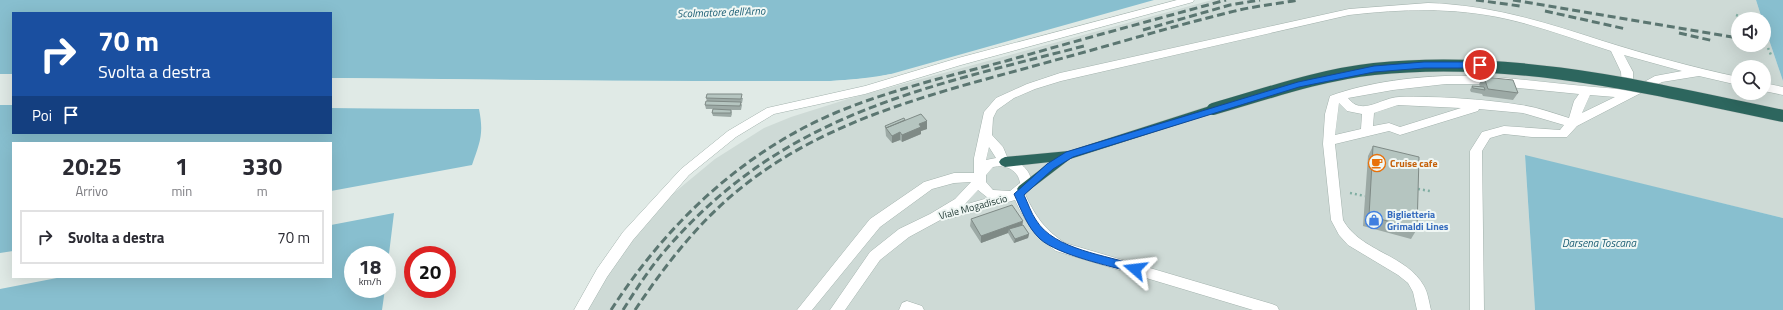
<!DOCTYPE html>
<html lang="it">
<style>
:root{--surface:#fff;--page:#f2f2f3;--text:#2b2b33;--muted:#7c7c81;--line:#e1e1e2}
body{margin:0;font-family:"Titillium Web",sans-serif;background:var(--page);color:var(--text);height:100vh;display:flex;flex-direction:column;font-size:15px;white-space:nowrap}
*{box-sizing:border-box;margin:0}
p{font-size:13px;color:var(--muted)}
.icon{flex:none;width:22px;height:22px;fill:none;stroke:currentColor;stroke-width:2;stroke-linecap:round;stroke-linejoin:round}
.map{position:relative;flex:1;overflow:hidden}
.drawer{position:absolute;left:12px;top:142px;width:320px;height:136px;display:flex;flex-direction:column;background:var(--surface);border-radius:0px;box-shadow:0 4px 16px #0002}
.drawer>*{flex:none}
.hud{position:absolute;left:12px;top:12px;width:320px;height:122px;border-radius:0px;box-shadow:0 4px 16px #0002;background:#1a4fa0;color:#fff;overflow:hidden}
.tools{position:absolute;left:1731px;top:12px;display:grid;gap:8px}
.tools a{display:grid;place-items:center;width:40px;height:40px;border-radius:50%;background:var(--surface);box-shadow:0 4px 16px #0002;font-size:20px}
.speed{position:absolute;left:344px;top:246px;display:flex;gap:8px;font-size:20px;font-weight:700;text-align:center}
.speed>*{display:grid;place-content:center;width:52px;height:52px;border-radius:50%;background:var(--surface);box-shadow:0 4px 16px #0002;line-height:1}
.speed small{font-size:10px;font-weight:400}
.speed .limit{border:6px solid #d22;background:#fff;color:#111}
.pin{position:absolute;display:grid;place-items:center;width:34px;height:34px;color:#fff;margin:-17px;border:2px solid #fff;border-radius:50%;box-shadow:0 1px 4px #0007}
.me{position:absolute;width:44px;margin:-22px;rotate:287deg;stroke-linejoin:round;filter:drop-shadow(0 0 3px #0008)}
.turn{display:flex;align-items:center;gap:14px;height:84px;padding:0 20px;font-size:18px}
.turn .icon{width:52px;height:52px;stroke-width:2.5}
.turn b{display:block;font-size:28px;line-height:34px}
.then{display:flex;align-items:center;height:38px;padding:0 20px;background:#0003;gap:8px;font-size:15px}
.eta{display:flex;justify-content:space-evenly;align-items:center;height:68px;text-align:center}
.eta b{font-size:24px;font-weight:700;line-height:28px}
ul{padding:0;list-style:none}
li{display:flex;align-items:center;gap:12px;height:54px;margin:0 8px 6px;padding:0 12px;border:2px solid var(--line);border-radius:0px}
li div{flex:1}
li b{display:block;font-size:15px}
li em{font-style:normal}
.map>svg:first-child{display:block}
</style>
<div class="map">
<svg width="1783" height="310" viewBox="0 0 1783 310">
<rect width="100%" height="100%" fill="#e0eae6"/>
<!-- built -->
<path fill="#cedad6" fill-rule="evenodd" d="M1212,0h544l6,19h-24v26h26v-20l19,56v137l-258,-62 10,154h-949l41,-65 42,-48 46,-38 49,-31 27,-11 57,-18zM1738,67h26v26h-26z"/>
<!-- water -->
<path fill="#88bfcf" d="M0,0h1154l-263,74c-63,12 -130,7 -194,7 -122,0 -244,-2 -366,-3v-65h-318v61h-13z
M1756,0h27v81l-19,-56v-6h-2z
M0,105h13v28h318v-25l148,1c5,25 1,33 -7,56l-141,26v-48h-318v108l-13,2z
M1525,155l258,63v92h-248z
M394,213l-7,57v-15h-34v34h32l-3,21h-382v-21l62,-12h269v-52z"/>
<!-- pier -->
<path fill="#e0eae6" d="M891,74v2l-19,4 -41,3h-217l-283,-3v-2l283,3h217l41,-3z
M331,106l148,1 2,2 -150,-1z"/>
<g fill="none" stroke-linecap="round" stroke-linejoin="round">
<!-- minor casing -->
<g stroke="#a3b2ad" stroke-width="1">
<path id="minor" d="M1177,0h17l-1,2 -232,63 -96,29 -91,20 -38,23 -47,38 -56,65 -26,37 -19,33h-14l23,-41 26,-37 58,-63 47,-38 39,-23 98,-22 93,-28z
M1428,3c63,2 116,19 175,38 45,14 89,26 135,36v8l-39,-9 -37,6 -85,44 -10,11h-35l-28,-3 -14,4 -8,13 2,159h-14v-159l12,-19 22,-6 56,4 4,-5 -41,-12 -44,-4 -1,2 -78,24 -11,-4 -54,13 8,76c18,32 63,34 81,66 4,7 5,16 7,24h-14l-4,-18 -5,-9 -10,-8 -50,-30 -9,-10 -8,-15 -8,-76 2,-30 5,-18c43,-16 103,-22 149,-20 47,3 93,10 139,13l4,-4 -1,-13 -10,-21c-34,-11 -69,-24 -104,-32 -53,-12 -105,-10 -158,-4l-288,66 -26,8 -21,9 -17,12 -4,8 -1,17 11,12 5,12c14,4 22,10 24,25l-7,10c10,22 20,36 40,49l207,61 5,2 2,4h-26l-197,-59c-20,-14 -31,-29 -41,-51l-67,19 -4,-1 -35,19 -29,23 -35,50h-15l40,-58 29,-23 31,-15 25,-15 16,-17 -17,1 -22,6 -52,38 -68,83h-15l73,-91 54,-37 30,-9h20v-15l10,-46 12,-14 31,-14 33,-11 289,-64zM1624,55l58,16 -27,5 -22,12v-16zM1446,84h32l101,10 -5,7 -5,17c-16,-5 -32,-11 -48,-13 -38,-6 -84,-9 -122,-8 -17,0 -37,20 -51,1l45,-8zM1590,95l25,2 -33,16zM1339,103l8,8 15,3 -1,15 -26,6zM1398,105l63,3 -61,19 -11,-4 -16,3 1,-13zM989,147l7,11 -10,2zM993,167c13,-3 25,3 27,16l-10,8 -17,-1 -7,-8v-7zM978,190l10,8 -24,7z
M1764,83l19,4v8l-19,-4z
M907,301l15,5 2,4h-25l3,-7z"/>
</g>
<!-- highway casing -->
<g stroke="#bcc4c2" stroke-width="1">
<path id="highway" d="M1213,105l4,1 2,3 -2,3 -147,47 -43,33h-8l-2,-3 2,-3 31,-24 -45,5 -4,-2 -2,-3 2,-3 4,-2 64,-6z"/>
</g>
<!-- path -->
<path stroke="#81aea3" stroke-width="2.5" stroke-dasharray="2 3" stroke-linecap="butt" d="M1736,15l11,4
M1768,48l3,7
M1418,189l12,2
M1350,193l15,3
M1417,224v3l13,3"/>
<!-- minor -->
<use href="#minor" fill="#fff" fill-rule="evenodd"/>
<!-- highway -->
<use href="#highway" fill="#2d665e" fill-rule="evenodd"/>
<!-- rail -->
<path stroke="#5b7671" stroke-width="3" stroke-dasharray="8 4" stroke-linecap="butt" d="M1476,0l44,6
M1513,0l225,38
M1545,11l81,18
M1143,30l87,-25 30,-5
M1679,33l35,8
M611,310c55,-85 130,-157 224,-197 55,-23 114,-37 171,-52 73,-21 147,-41 220,-61
M623,310c14,-22 28,-44 46,-64 116,-132 253,-158 415,-200
M635,310c29,-43 61,-85 101,-118 90,-75 205,-100 316,-131 60,-16 121,-35 183,-50 20,-5 42,-7 63,-11"/>
<!-- highway-bridge casing -->
<g stroke="#bcc4c2" stroke-width="13" stroke-linecap="butt">
<path id="highway-bridge" d="M1213,109c53,-15 106,-34 161,-40 138,-15 275,19 409,47"/>
</g>
<!-- highway-bridge -->
<use href="#highway-bridge" stroke="#2d665e" stroke-width="12"/>
</g>
<!-- wall -->
<path fill="#9ca9a5" d="M1484,77l34,16 -5,7 -30,-4 -1,-2 -11,-2 -1,-2 2,-4 8,1 -1,-3z
M706,98h37l-1,5h-1l1,2 -1,5h-10l1,4 -1,3 -18,-1 -1,-3 1,-4h-7l-1,-4 2,-4z
M905,120l22,1v8l-6,2v3l-19,8 -2,-2 -8,3 -6,-7 -1,-10z
M1373,146l44,83 -6,10 -48,-13 5,-70z
M971,219l52,6 6,9 -1,4 -14,5 -6,-10 -27,10 -11,-17z"/>
<!-- shaded-wall -->
<path fill="#7f8a86" d="M927,121v8l-6,2v3l-19,8v-7l17,-11z
M900,132v8l-8,3v-7z
M1023,221l-1,7 -13,1 -1,4 -27,10v-7z
M1029,234l-1,4 -14,5 1,-4z"/>
<!-- building -->
<path fill="#b5c5c0" stroke="#7f8a86" d="M1484,77l29,3 5,13 -30,-4z
M1472,86l12,1 1,3 -12,-2z
M707,94h35l-1,5 -35,-1z
M706,101l35,1 -1,4 -35,-1z
M713,109l18,1v3h-19z
M921,114l6,7 -8,3 2,3 -19,8 -2,-3 -8,4 -6,-8z
M904,118l1,2 -19,8 -1,-2z
M1373,146l46,11 -2,72 -48,-13z
M1012,205l11,16 -42,15 -10,-17z
M1023,225l6,9 -14,5 -6,-10z"/>
<!-- route -->
<path fill="#1a73e8" stroke="#114b97" d="M1424,62h56l5,3 -5,3h-56l-50,4 -75,15 -226,70 -20,12 -29,26c4,8 7,18 12,25 18,30 71,35 103,46l1,3 -1,3 -4,1c-25,-7 -77,-18 -95,-34 -13,-12 -19,-30 -26,-45l33,-30 19,-12 232,-70 76,-16z"/>
<!-- icons -->
<defs>
<g id="cafe-ring" transform="scale(0.9)"><circle r="9.5" fill="#f0f7f4" stroke="#e8710a" stroke-width="1.5"/><path d="M-5.5-4.5H6V0H3Q3 3.5 0 3.5H-2.5Q-5.5 3.5-5.5 0ZM3-3.2v2h1.7v-2ZM-6 4.5H4V6H-6Z" fill="#e8710a"/></g>
<g id="shop-ring" transform="scale(0.9)"><circle r="9.5" fill="#f0f7f4" stroke="#3f7fe0" stroke-width="1.5"/><path d="M-5-2.5h2.3a2.7 3.5 0 0 1 5.4 0H5L5.5 6h-11ZM-1.5-2.5h3a1.5 2.3 0 0 0-3 0Z" fill="#3f7fe0"/></g>
</defs>
<g fill-rule="evenodd">
<use href="#cafe-ring" x="1377" y="163"/>
<use href="#shop-ring" x="1374" y="220"/>
</g>
<g text-anchor="middle" dominant-baseline="central" stroke-width="4" stroke-linejoin="round" paint-order="stroke">
<!-- food labels -->
<g font-size="10" font-weight="bold" fill="#c56008" stroke="#f0f7f4" text-anchor="start">
<text x="1390" y="163">Cruise cafe</text>
</g>
<!-- street labels -->
<g font-size="10" fill="#213a35" stroke="#f0f7f4">
<text transform="translate(973 207) rotate(-15)">Viale Mogadiscio</text>
</g>
<!-- shop labels -->
<g font-size="10" font-weight="bold" fill="#366cbe" stroke="#f0f7f4" text-anchor="start">
<text x="1387" y="214">Biglietteria<tspan x="1387" dy="12">Grimaldi Lines</tspan></text>
</g>
<!-- water labels -->
<g font-size="11" font-style="italic" fill="#1d5f75" stroke="#f0f7f4">
<text transform="translate(721 12) rotate(-2)">Scolmatore dell'Arno</text>
<text x="1599" y="243">Darsena Toscana</text>
</g>
</g>
</svg>
<div class="tools">
<a><svg class="icon" aria-label="sound" viewBox="0 0 24 24"><path d="M4 9h4l5-4v14l-5-4H4zM17 9q2 3 0 6"/></svg></a>
<a><svg class="icon" aria-label="search" viewBox="0 0 24 24"><circle cx="10" cy="10" r="6"/><path d="M15 15l6 6"/></svg></a>
</div>
<div class="speed"><div>18<small>km/h</small></div><div class="limit">20</div></div>
<div class="pin" style="left:1480px;top:65px;background:#d93025"><svg class="icon" aria-label="arrive" viewBox="0 0 24 24"><path d="M6 21V4h12l-3 4 3 4H6"/></svg></div>
<svg class="me" style="left:1135px;top:269px" viewBox="-20 -20 40 40"><path d="M0-17L14 15 0 8-14 15z" fill="#1a73e8" stroke="#fff" stroke-width="4"/></svg>
<div class="hud">
<div class="turn"><svg class="icon" aria-label="right" viewBox="0 0 24 24"><path d="M7 20v-9h11M14 6l5 5-5 5"/></svg><div><b>70 m</b>Svolta a destra</div></div>
<div class="then">Poi<svg class="icon" aria-label="arrive" viewBox="0 0 24 24"><path d="M6 21V4h12l-3 4 3 4H6"/></svg></div>
</div>
<section class="drawer">
<div class="eta">
<div><b>20:25</b><p>Arrivo</p></div>
<div><b>1</b><p>min</p></div>
<div><b>330</b><p>m</p></div>
</div>
<ul>
<li><svg class="icon" aria-label="right" viewBox="0 0 24 24"><path d="M7 20v-9h11M14 6l5 5-5 5"/></svg><div><b>Svolta a destra</b></div><em>70 m</em></li>
</ul>
</section>
</div>
